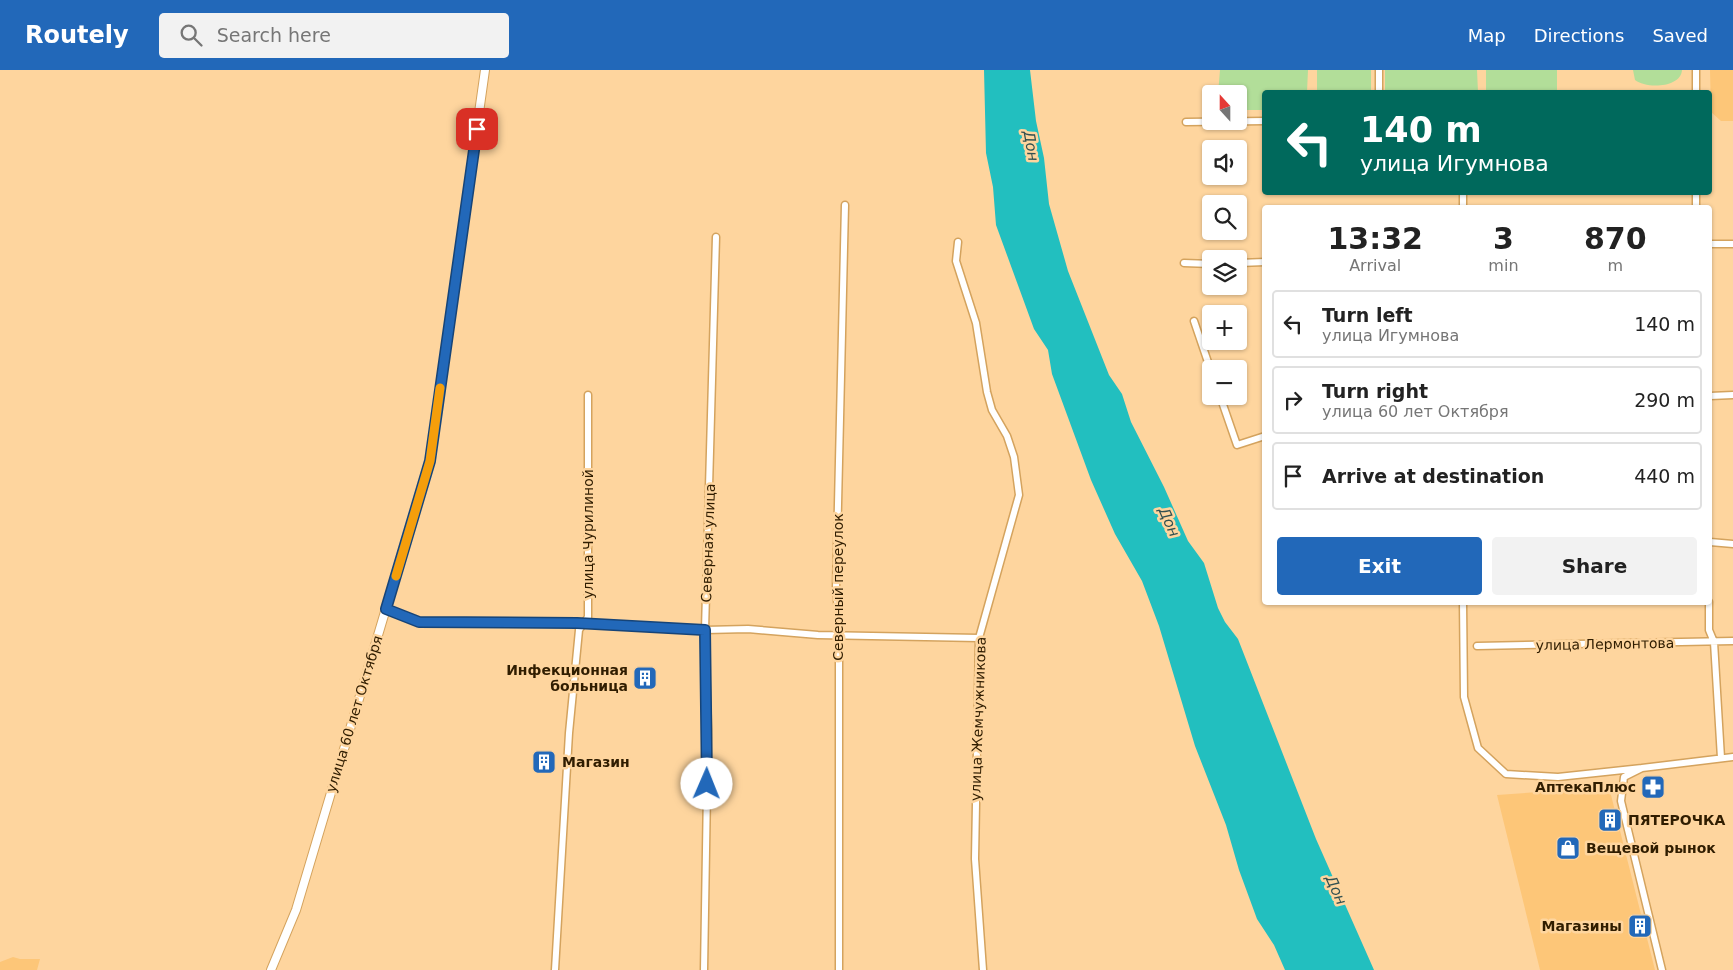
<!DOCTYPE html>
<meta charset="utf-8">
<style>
:root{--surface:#fff;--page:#f2f2f2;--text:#222;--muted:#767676;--line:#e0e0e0;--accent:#2268b9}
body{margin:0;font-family:"DejaVu Sans",sans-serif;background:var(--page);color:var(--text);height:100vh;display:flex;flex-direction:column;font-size:19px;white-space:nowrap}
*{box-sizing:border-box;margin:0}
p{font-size:16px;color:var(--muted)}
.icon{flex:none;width:28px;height:28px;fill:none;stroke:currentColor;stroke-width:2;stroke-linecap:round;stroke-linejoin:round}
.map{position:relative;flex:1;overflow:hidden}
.panel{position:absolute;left:1262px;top:135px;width:450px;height:400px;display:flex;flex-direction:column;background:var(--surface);border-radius:5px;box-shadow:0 1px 4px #0004}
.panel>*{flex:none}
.hud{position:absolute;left:1262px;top:20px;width:450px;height:105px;border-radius:5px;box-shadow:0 1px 4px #0004;background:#00695c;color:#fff;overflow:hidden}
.needle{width:32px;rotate:339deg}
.tools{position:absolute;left:1202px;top:15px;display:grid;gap:10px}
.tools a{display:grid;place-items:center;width:45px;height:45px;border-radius:5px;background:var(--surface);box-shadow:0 1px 4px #0004;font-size:25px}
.pin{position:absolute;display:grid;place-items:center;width:42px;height:42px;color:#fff;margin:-21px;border-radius:10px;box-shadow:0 2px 8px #0006}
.me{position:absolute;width:55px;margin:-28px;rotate:1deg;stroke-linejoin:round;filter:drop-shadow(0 0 4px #0008)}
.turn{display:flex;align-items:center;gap:18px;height:105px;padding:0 15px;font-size:22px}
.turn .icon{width:65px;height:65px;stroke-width:2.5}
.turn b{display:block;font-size:35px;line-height:42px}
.eta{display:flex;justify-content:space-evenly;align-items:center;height:85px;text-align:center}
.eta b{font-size:30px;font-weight:700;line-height:35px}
.cta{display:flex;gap:10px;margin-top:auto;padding:10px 15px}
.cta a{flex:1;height:58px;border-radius:5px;background:var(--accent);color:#fff;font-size:20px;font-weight:700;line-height:58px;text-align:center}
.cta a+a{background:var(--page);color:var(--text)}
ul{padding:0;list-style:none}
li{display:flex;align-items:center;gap:15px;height:68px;margin:0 10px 8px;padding:0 5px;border:2px solid var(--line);border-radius:5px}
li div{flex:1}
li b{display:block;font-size:19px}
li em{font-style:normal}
header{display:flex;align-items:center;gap:30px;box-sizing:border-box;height:70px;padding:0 25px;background:var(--accent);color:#fff}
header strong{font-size:24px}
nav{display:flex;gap:28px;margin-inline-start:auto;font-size:18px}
.search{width:350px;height:45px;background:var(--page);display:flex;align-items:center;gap:12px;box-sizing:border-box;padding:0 18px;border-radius:5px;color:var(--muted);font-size:19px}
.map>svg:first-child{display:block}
</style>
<header>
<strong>Routely</strong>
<div class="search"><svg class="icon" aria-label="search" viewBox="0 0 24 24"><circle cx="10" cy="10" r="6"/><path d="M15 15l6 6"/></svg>Search here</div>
<nav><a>Map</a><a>Directions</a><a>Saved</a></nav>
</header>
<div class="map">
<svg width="1733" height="900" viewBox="0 0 1733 900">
<rect width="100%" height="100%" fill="#fed59e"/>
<!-- built -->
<path fill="#fdc678" d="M1710,0h23v51h-12l-10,-9z
M1609,717l46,183h-115l-43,-175z
M13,887l7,2h20l-3,11h-37v-8z"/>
<!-- green -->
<path fill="#b2de99" d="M1220,0h88l-1,22h-42v18h-26v-16h-21z
M1317,0h54v22h-54z
M1385,0h92l1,22h-93z
M1486,0h71v22h-71z
M1633,0h49c-1,18 -36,19 -47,10z"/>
<!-- water -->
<path fill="#22bfbf" d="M984,0h46l6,51 8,37 5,46 19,67 41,104 13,19 9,28 33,65 24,54 16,22 14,45 7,14 13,17 78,200 58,131h-89l-11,-25 -17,-26 -18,-49 -13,-45 -31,-79 -36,-120 -17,-45 -27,-47 -24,-54 -39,-106 -4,-24 -14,-21 -38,-104 -3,-38 -7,-34z"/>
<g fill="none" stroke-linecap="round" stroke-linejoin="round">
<!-- minor casing -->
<g stroke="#d4a35e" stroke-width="9">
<path id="minor" d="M1379,0v22
M1696,22v-22
M1186,52l79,-1
M1463,122v16
M1696,122v16
M958,172l-2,19 20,62 11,69 5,18 15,26 7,21 5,38 -40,143 -4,221 8,111
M1710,174h23
M1184,193l27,1
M1239,193l26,-1
M1194,251l17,50
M1220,326l17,49 28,-9
M1710,326l23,-1
M1710,472l23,2
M1463,532l1,95 14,51 28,26 52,3 84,-9
M1709,532v28l5,12 7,116
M386,539l33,13 158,1 128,7 43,-1 70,6 161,3
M1477,576l256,-5
M555,900l14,-237 10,-103 9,-13v-222
M704,900l4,-240 -3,-100 11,-393
M839,900v-348l-3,-33 9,-384
M1662,900l-41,-169 3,-24 18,-9 91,-11"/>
</g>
<!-- tertiary casing -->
<g stroke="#d4a35e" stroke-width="10">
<path id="tertiary" d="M271,900l25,-60 134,-449 55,-391"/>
</g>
<!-- minor -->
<use href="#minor" stroke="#fff" stroke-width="6"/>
<!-- tertiary -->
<use href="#tertiary" stroke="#fff" stroke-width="8"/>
</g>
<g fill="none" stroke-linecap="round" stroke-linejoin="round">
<!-- route casing -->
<g stroke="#164478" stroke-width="12">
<path id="route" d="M477,59l-47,332 -44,148 33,13 158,1 128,7 2,154"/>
</g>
<!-- route -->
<use href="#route" stroke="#2268b9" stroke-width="9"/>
<!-- slow -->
<path stroke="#f59e0b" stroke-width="9" d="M396,506l34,-115 10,-73"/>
</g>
<!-- icons -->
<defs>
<g id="building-square" transform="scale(1.25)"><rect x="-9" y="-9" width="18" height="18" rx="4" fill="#2268b9" stroke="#fed59e"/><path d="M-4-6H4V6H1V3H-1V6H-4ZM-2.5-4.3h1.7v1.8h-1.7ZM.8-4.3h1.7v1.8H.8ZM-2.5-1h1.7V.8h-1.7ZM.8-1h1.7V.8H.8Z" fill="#fff"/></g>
<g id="pharmacy-square" transform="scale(1.25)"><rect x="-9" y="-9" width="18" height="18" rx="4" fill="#2268b9" stroke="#fed59e"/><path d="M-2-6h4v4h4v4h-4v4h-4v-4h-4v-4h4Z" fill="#fff"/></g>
<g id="shop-square" transform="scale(1.25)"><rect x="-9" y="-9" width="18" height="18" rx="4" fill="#2268b9" stroke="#fed59e"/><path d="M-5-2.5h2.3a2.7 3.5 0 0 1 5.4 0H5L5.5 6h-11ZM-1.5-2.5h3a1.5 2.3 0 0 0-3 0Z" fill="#fff"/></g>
</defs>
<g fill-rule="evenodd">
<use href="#building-square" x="645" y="608"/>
<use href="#building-square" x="544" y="692"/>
<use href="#pharmacy-square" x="1653" y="717"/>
<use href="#building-square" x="1610" y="750"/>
<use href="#shop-square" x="1568" y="778"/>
<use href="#building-square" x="1640" y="856"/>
</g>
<g text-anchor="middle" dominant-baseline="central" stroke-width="5" stroke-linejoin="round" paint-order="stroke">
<!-- street labels -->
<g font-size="14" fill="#301d00" stroke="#fed59e">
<text transform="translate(588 464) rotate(-90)">улица Чурилиной</text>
<text transform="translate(708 473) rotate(-88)">Северная улица</text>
<text transform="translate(838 517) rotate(-90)">Северный переулок</text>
<text transform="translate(1605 574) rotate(-1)">улица Лермонтова</text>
<text transform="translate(354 644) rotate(-73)">улица 60 лет Октября</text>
<text transform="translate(978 649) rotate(-88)">улица Жемчужникова</text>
</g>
<!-- poi labels -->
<g font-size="14" font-weight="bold" fill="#301d00" stroke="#fed59e" text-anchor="end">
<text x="628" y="600">Инфекционная<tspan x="628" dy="16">больница</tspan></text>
<text x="562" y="692" text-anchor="start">Магазин</text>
<text x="1636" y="717">АптекаПлюс</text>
<text x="1628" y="750" text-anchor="start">ПЯТЕРОЧКА</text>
<text x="1586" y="778" text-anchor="start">Вещевой рынок</text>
<text x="1622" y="856">Магазины</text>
</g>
<!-- water labels -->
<g font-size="15" font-style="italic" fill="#335151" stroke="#fed59e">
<text transform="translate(1031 76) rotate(80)">Дон</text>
<text transform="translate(1169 452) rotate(66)">Дон</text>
<text transform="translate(1336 820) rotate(66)">Дон</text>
</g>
</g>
</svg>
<div class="tools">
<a><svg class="needle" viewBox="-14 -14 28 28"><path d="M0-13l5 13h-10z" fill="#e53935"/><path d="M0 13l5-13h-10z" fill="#767676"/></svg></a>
<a><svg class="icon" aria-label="sound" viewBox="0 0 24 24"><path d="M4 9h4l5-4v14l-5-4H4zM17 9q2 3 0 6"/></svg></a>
<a><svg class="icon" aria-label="search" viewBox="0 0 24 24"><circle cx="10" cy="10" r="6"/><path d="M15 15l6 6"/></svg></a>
<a><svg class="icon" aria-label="layers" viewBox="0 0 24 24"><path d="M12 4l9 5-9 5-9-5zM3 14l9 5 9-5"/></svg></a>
<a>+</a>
<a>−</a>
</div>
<div class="pin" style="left:477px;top:59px;background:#d93025"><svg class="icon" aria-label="arrive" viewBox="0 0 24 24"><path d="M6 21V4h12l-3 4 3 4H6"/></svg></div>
<svg class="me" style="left:707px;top:714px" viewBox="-20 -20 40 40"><circle r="19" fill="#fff"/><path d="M0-13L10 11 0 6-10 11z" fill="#2268b9"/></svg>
<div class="hud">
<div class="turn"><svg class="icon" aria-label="left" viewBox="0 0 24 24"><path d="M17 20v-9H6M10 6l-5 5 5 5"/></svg><div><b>140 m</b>улица Игумнова</div></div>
</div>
<section class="panel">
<div class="eta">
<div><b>13:32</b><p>Arrival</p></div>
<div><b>3</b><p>min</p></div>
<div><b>870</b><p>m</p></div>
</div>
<ul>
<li><svg class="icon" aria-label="left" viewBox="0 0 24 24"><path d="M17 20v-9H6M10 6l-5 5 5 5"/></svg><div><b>Turn left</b><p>улица Игумнова</p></div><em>140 m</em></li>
<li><svg class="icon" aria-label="right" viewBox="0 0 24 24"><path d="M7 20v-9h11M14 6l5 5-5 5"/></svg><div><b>Turn right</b><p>улица 60 лет Октября</p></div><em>290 m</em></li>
<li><svg class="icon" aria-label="arrive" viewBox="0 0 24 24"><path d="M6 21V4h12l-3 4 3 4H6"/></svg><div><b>Arrive at destination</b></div><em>440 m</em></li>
</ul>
<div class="cta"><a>Exit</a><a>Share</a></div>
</section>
</div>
